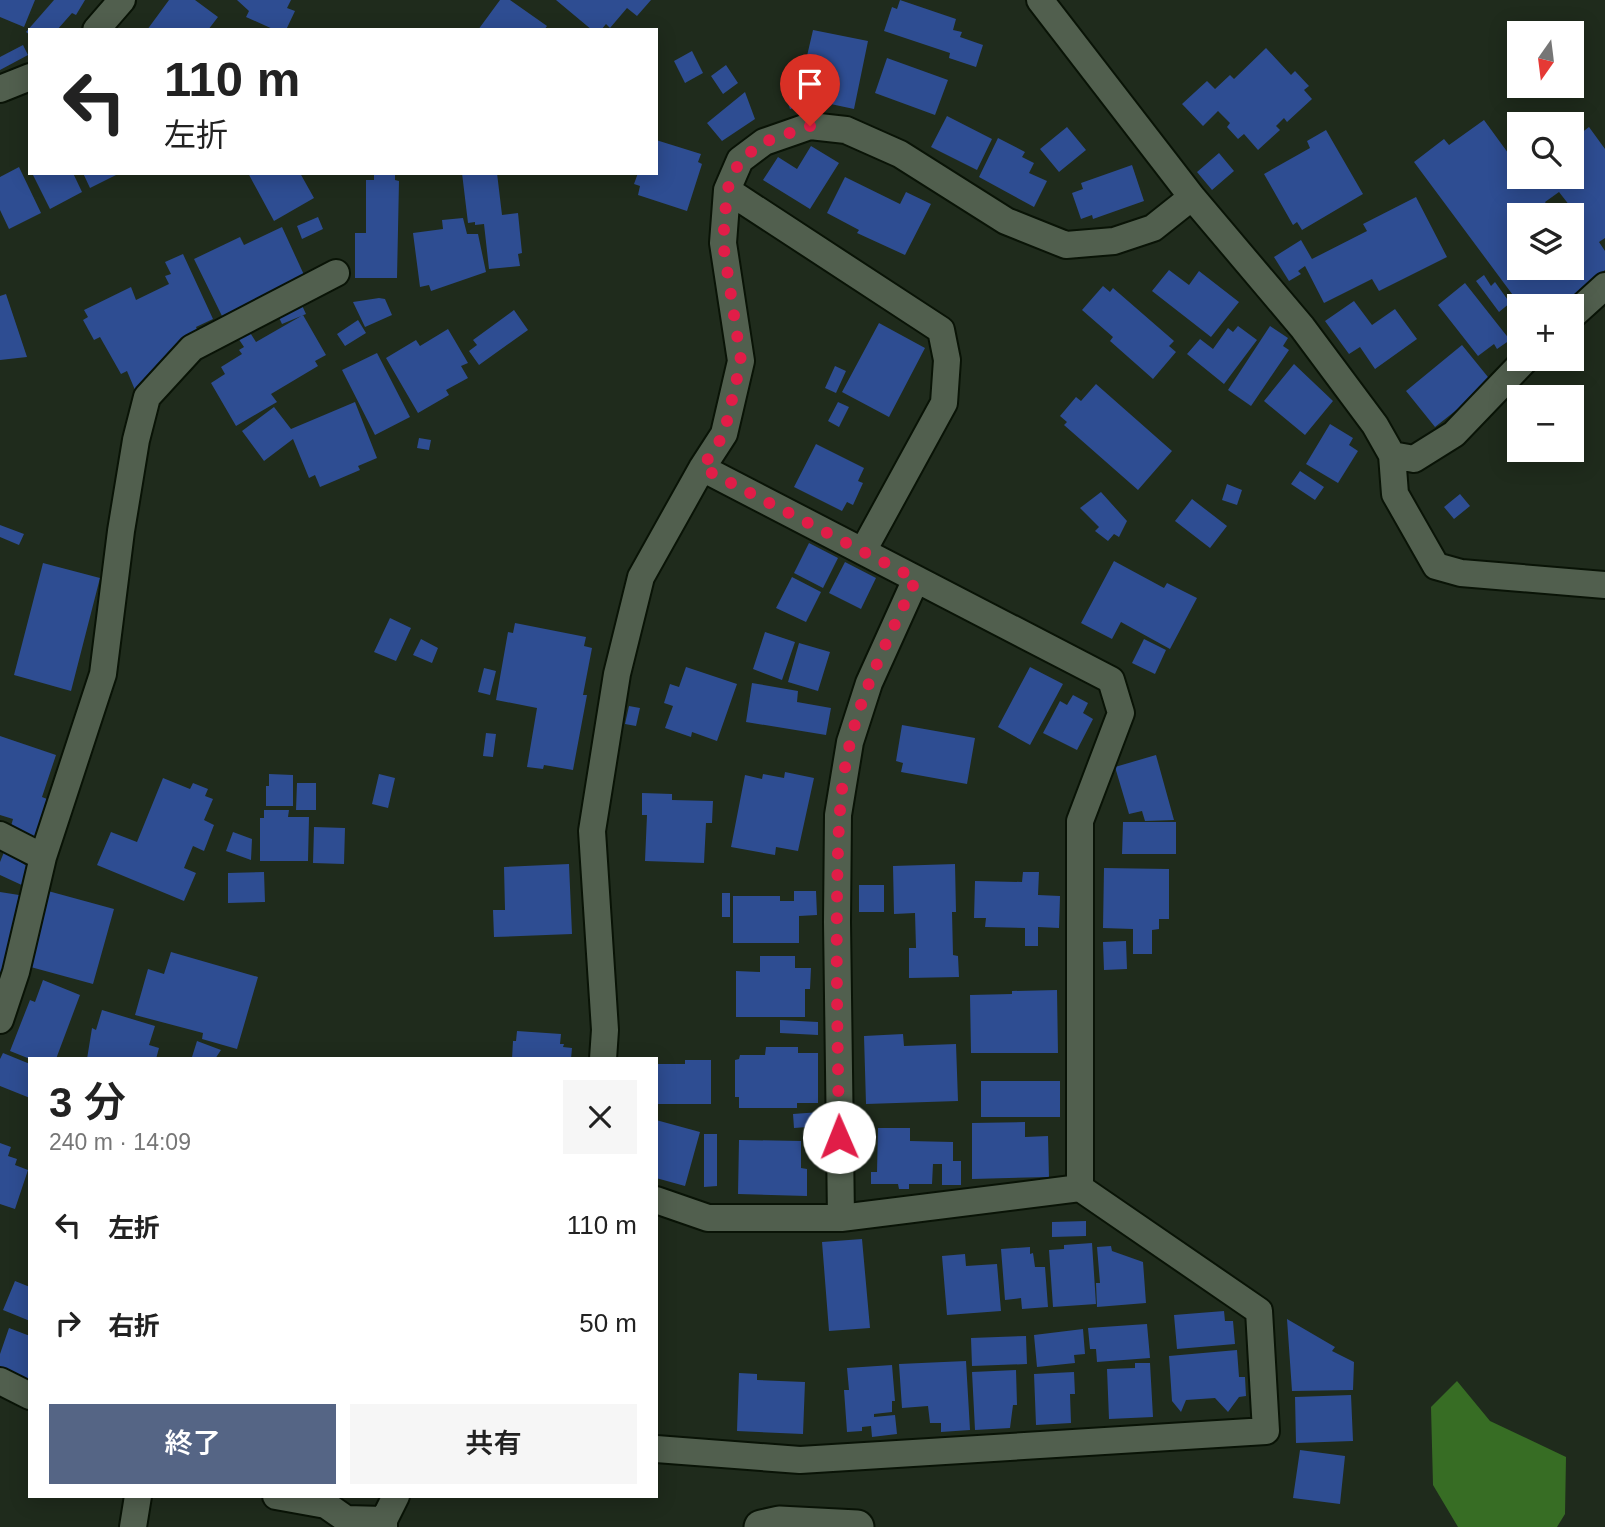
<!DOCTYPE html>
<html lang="ja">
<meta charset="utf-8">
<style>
:root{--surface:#fff;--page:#f6f6f6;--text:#222;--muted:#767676;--accent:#556585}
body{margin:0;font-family:Helvetica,"Noto Sans JP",sans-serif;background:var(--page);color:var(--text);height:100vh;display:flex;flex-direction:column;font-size:26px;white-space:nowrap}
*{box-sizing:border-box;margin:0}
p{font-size:23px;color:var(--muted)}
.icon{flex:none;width:38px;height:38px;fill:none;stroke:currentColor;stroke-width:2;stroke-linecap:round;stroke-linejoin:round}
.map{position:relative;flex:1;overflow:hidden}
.drawer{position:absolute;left:28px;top:1057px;width:630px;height:441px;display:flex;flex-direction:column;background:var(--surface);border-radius:0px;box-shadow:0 4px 18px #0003}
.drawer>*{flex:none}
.top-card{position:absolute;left:28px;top:28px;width:630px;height:147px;border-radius:0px;box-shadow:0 4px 18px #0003;background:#fff;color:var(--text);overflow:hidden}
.needle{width:46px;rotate:194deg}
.controls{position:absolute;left:1507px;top:21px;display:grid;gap:14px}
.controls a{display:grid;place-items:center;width:77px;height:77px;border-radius:0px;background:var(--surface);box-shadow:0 4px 18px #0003;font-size:35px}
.pin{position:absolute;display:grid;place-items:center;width:60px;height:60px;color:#fff;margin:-72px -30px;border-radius:50% 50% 50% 0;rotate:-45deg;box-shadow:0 0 7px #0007}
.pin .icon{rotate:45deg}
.me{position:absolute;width:77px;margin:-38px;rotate:359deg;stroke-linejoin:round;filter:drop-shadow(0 0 5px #0008)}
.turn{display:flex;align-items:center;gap:24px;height:147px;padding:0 21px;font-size:32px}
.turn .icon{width:91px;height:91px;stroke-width:2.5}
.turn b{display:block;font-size:49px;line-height:60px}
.round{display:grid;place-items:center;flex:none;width:74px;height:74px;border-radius:0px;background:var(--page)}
.headline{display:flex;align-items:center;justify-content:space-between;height:119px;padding:0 21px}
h1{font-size:42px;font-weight:600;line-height:52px}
.cta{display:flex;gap:14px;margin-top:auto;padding:14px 21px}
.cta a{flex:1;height:80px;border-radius:0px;background:var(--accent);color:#fff;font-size:28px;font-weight:600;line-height:80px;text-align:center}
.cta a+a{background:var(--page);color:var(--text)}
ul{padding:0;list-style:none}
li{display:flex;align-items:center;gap:21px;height:98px;padding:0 21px}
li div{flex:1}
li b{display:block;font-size:26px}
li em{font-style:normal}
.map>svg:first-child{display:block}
</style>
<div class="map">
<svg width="1605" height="1527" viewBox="0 0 1605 1527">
<rect width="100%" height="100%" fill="#1f2b1c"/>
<!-- forest -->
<path fill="#376d24" d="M1457,1381l33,40 76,36 -1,57 -8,13h-99l-25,-42 -2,-78z"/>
<!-- building -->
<path fill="#2e4d92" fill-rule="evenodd" d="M0,0h35l-11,27 -24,-10z
M54,0h31l-9,15 -4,-2 -15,17h-27v5l-4,-3z
M169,0h26l23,17 -10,13h-61z
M237,0h54l-4,8 8,3 -9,19h-11l-29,-13 3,-6z
M500,0h10l37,26 -3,4h-66z
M556,0h95l-14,16 -10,-8 -17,20 -4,-4 -5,6h-9z
M900,0l56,19 -3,11 9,2 -2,5 23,8 -7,22 -27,-9 1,-5 -66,-22 8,-24 5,2z
M813,30l55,11 -14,68 -28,-6 6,-29 -28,-5z
M23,45l5,10 -28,15v-13z
M1266,48l25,27 4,-4 14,15 -5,4 8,9 -25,23 -3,-4 -8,8 4,4 -22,20 -14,-16 -6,5 -11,-12 3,-4 -12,-12 -15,15 -21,-22 25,-23 8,8 15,-14 4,4z
M692,51l11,22 -18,10 -11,-22z
M887,58l61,22 -13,35 -60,-22z
M726,65l12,18 -15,11 -12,-18z
M804,80l7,23 -21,6 -7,-22z
M745,92l10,27 -33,22 -15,-18z
M947,116l45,23 -15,31 -46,-23z
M1484,120l35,48v9h53v-37l17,-13 16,22v89l-6,4 6,9v19l-6,5 2,2 -40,29h-40l-107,-144 30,-23 5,6zM1559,192l18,23 -5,4v49h-53v-53h35l-9,-13z
M1067,127l19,23 -27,22 -19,-23z
M1326,130l37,64 -61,36 -5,-8 -4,3 -29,-51 46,-26 -3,-7z
M998,138l27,14 -3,5 12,6 -5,10 18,8 -13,26 -55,-30z
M656,140l45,14 -3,8 4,2 -15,47 -49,-16 2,-9 -6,-2 4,-11h18z
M811,146l28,17 -29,46 -47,-29 15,-23 19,12z
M1219,153l15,18 -22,19 -15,-18z
M1132,165l12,36 -51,18 -1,-4 -11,4 -9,-26 11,-4 -2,-6z
M19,167l22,46 -32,16 -9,-19v-33z
M32,173h41l9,19 -32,17z
M83,173h37l-30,15z
M248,173h52l14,25 -40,23z
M374,173h21v7l4,1 -2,97h-42v-45h11v-53h8z
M462,173h35l5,42 16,-2 4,40 -4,1 2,12 -31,3 -5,-45 -9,1v-3l-7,1z
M845,177l55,27 6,-12 25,12 -26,51 -48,-22 2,-3 -32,-17z
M1416,197l31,60 -68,34 -7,-12 -48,24 -19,-37 -7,5 3,3 -12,7 -15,-24 27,-17 11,19 55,-28 -4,-7z
M318,217l5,12 -21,10 -5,-13z
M463,218l4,16h11l8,38 -55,19 -2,-6 -9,2 -7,-54 30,-4 -1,-9z
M282,227l23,50 -83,39 -28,-57 46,-22 4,8z
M183,254l30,65 -17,8 3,7 -43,46 -21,10 -8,-19 -6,3 -21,-37 -6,3 -11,-20 5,-3 -4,-7 47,-23 5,13 33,-16 -4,-8 6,-2 -6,-12z
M1169,270l20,15 10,-14 40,31 -28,35 -59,-46z
M1484,275l7,11 4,-4 15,21 -11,9 -23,-31z
M1465,283l45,57 -13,9 -3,-5 -16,12 -40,-51z
M1103,286l7,6 3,-4 61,53 -5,5 7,6 -23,27 -43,-38 3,-4 -31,-27z
M6,294l21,63 -27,3v-64z
M379,298l6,1 7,16 -27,12 -12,-25z
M299,299l7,15 -24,10 -7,-15z
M1354,301l18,24 23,-16 22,30 -42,30 -15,-22 -11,7 -24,-33z
M514,310l14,20 -49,35 -10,-14 8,-6 -4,-5z
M303,315l23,40 -11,6 3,5 -47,28 6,8 -41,24 -25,-43 14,-9 -4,-7 21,-13 -3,-4 5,-3 -6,-9 11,-7 7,11z
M358,320l8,13 -21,13 -8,-12z
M879,323l46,25 -36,69 -47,-25z
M1238,326l19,14 -33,44 -37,-30 13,-15 13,10 15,-21 5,4z
M1270,326l18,12 -5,8 6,4 -38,56 -23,-16z
M448,329l20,34 -7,3 7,12 -22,12 3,5 -31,18 -32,-55 30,-18 4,6z
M1462,345l30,37 -57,45 -29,-36z
M377,353l33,64 -35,18 -33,-65z
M1294,364l39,37 -28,34 -41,-34z
M835,366l11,5 -10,22 -11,-5z
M1096,384l76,67 -34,39 -74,-65 3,-3 -7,-6 16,-19 5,4z
M355,402l22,56 -19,8 2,4 -40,17 -5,-12 -6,3 -16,-39 -29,22 -22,-30 32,-24 17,22z
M838,402l11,5 -10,20 -11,-6z
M1330,424l23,14 -4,7 9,6 -20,32 -32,-19z
M419,438l12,2 -2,10 -12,-2z
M816,444l48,24 -6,13 5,2 -10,22 -6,-3 -5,9 -48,-24z
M1300,471l24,16 -9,13 -24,-16z
M1227,484l15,6 -5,15 -15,-5z
M1101,492l26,29 -8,16 -5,-3 -6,7 -13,-10 4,-4 -19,-19z
M1460,494l10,12 -16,13 -10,-12z
M1192,499l35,27 -17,22 -35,-27z
M0,525l24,9 -5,11 -19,-8z
M809,543l29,15 -15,30 -29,-15z
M1114,561l50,27 3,-5 30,15 -27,51 -49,-27 -9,17 -31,-16z
M845,562l31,16 -15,31 -32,-16z
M43,563l57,15 -29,113 -57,-16z
M792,577l29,15 -15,30 -30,-14z
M390,618l21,10 -15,33 -22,-9z
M515,623l71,14 -2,9 8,2 -9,47h4l-14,75 -29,-5 -1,4 -16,-2 10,-59 -41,-8 12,-68 5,1z
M765,632l30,10 -13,38 -29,-11z
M421,639l17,9 -6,15 -19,-8z
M1144,639l22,11 -11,24 -23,-11z
M799,643l31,9 -12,39 -30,-9z
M686,667l51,17 -20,57 -25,-9 -1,5 -26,-9 8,-22 -9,-3 6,-19 9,3z
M1030,667l33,17 -33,61 -32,-18z
M484,668l12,3 -6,24 -12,-3z
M752,683l46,8 -1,11 34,6 -5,27 -80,-13z
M1073,695l15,8 -5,10 10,6 -16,31 -34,-17 17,-32 7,4z
M629,706l11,2 -4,18 -11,-2z
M902,725l73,13 -8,46 -66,-12 2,-9 -7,-2z
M486,733l10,1 -3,23 -10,-1z
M0,736l56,19 -14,42 10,4 -5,30 -16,12 -22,-10 4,-14 -13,-4z
M1156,755l18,65 -29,1 -3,-10 -13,3 -14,-47z
M785,772l29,6 -16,73 -22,-4 -1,8 -44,-8 14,-72 17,4 1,-5 21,4z
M269,774l24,1v31h-27v-20h3z
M379,774l16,4 -7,30 -16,-4z
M163,778l27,11 3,-6 15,6 -3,7 8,3 -9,21 10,5 -10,26 -11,-5 -9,22 12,5 -12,28 -87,-36 14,-33 26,10z
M297,783h19v27h-20z
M642,793l30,1v6l41,1 -1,22h-6l-2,40 -59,-2 2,-46h-5z
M264,810h25l-1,7h21l-1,44h-48v-43h4z
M1123,822h53v32h-54z
M314,827l31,1 -1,36 -31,-1z
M233,832l19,7 -1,21 -25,-9z
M4,852l23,14 -1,21 -26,-12v-13z
M569,864l3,70 -78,3 -1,-27h12l-1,-43z
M955,864l1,48h-4l1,43 5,1 1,21 -50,1v-30h7l-1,-35 -21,1 -1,-48z
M1104,868l65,1v50h-10v10l-7,1v24h-19v-25l-30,-1z
M264,872l1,30 -37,1v-30z
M1023,872h16l-1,23 22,1 -1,32 -21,-1v19h-13v-18l-40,-1 1,-9h-12l1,-37 47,1z
M859,885h25v27h-25z
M48,891l66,18 -21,75 -66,-18z
M794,891h22l1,24 -18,1v27h-66v-47h47v5h14z
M0,892l19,3 -18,92h-1z
M722,893h8v24h-8z
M1126,941l1,28 -23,1 -1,-28z
M171,952l87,25 -21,72 -35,-10 1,-6 -68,-18 13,-46 16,5z
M760,956h35v12h16l-1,21h-5v28h-69v-46l24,1z
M43,980l37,15 -24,64h-26l-20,-8 20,-51 5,2z
M1057,990l1,63h-87l-1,-58 42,-1v-3z
M102,1010l53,16 -6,19 10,3 -3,11h-69l5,-31 4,2z
M780,1020l38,2v13l-38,-2z
M517,1031l44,3 -1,10h4l-1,3 9,1 -1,11h-59l1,-18h3z
M903,1034l1,12 52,-2 2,57 -92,3 -2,-68z
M197,1041l24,9 -6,9h-18l-5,-2z
M766,1047h32v6h20v50h-21v5h-58v-11h-4v-37l4,-1 1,-4h25z
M3,1053l27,11v34l-30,-12v-27z
M685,1060h26v44h-55v-40h29z
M981,1081h79v36h-79z
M820,1112l1,14 -27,2 -1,-14z
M656,1120l44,12 -15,54 -29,-8z
M1025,1122v15l23,-1 1,41 -77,2v-56z
M878,1128h32v13l43,1v19h8v24h-19v-21h-9l-1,20h-23v5h-10l-1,-5h-27v-12h6z
M704,1134h13v52l-13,1z
M739,1140l62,1v27l6,1v27l-69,-2z
M0,1143l11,4 -3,9 9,3 -2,6 13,5 -13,39 -15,-5z
M1086,1221v15l-34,1v-15z
M862,1239l8,89 -41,3 -7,-89z
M1092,1243l4,61 -43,3 -4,-57 15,-1v-4z
M1111,1246l1,5 31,11 3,41 -49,4 -1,-24h4l-3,-36z
M1030,1247v7l3,-1 2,14h10l3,40 -26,2 -1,-11 -16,2 -4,-51z
M965,1254l1,12 31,-2 4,47 -54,4 -5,-59z
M15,1281l15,6v34l-27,-11z
M1224,1311l1,10h8l2,23 -58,5 -3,-34z
M1287,1319l48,28 -3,4 22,11 -1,28 -61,1z
M1147,1324l3,34 -53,4 -1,-13h-6l-2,-21z
M9,1328l21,8v51l-30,-18v-15z
M1083,1329l2,25 -11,1 1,8 -38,4 -3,-32z
M1026,1336l1,28 -55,2 -1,-28z
M1237,1350l2,27h6l1,19 -7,1 -11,15 -13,-14 -29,2 -5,12 -9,-11 -3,-45z
M966,1361l4,69 -29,2v-9h-11l-2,-17 -26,2 -3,-44z
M1135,1363h15l3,54 -44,2 -2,-50 28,-1z
M892,1365l3,36h-3v11l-18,2v3l21,-2 2,19 -25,3 -1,-11 -9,1v4l-15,1 -3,-42h5l-2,-22z
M1016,1370l1,35h-4l-3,23 -35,2 -3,-58z
M1074,1372l1,22h-5l1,29 -35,2 -2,-51z
M739,1373l18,1v6l48,2 -2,52 -66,-3z
M1351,1395l2,46 -57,2 -1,-46z
M1300,1450l45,6 -5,48 -47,-6z"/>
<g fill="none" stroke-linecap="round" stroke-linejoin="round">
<!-- minor casing -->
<g stroke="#091306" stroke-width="30">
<path id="minor" d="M1040,0l152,197 110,130 73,98 17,30 3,39 41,72 25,7 144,12
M96,30l26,-30
M0,89l30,-12
M727,190l214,140 6,30 -3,43 -81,148
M1572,316l33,-30
M1392,455l22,4 40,-25 72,-75
M0,835l43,22
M0,1020l16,-48 27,-115 60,-183 18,-143 15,-91 11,-43 45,-49 144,-75
M603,1059l2,-29 -13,-199 25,-157 24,-97 61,-109 22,-34 17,-73 -18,-118 4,-53 13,-30 24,-18 46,-16 36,4 54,24 106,67 60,24 48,-4 39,-13 39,-31
M656,1200l52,18h133l239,-30
M841,1218l-4,-296 1,-107 12,-73 19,-59 47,-104
M0,1381l30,15
M656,1449l144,11 466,-29 -7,-120 -179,-123v-367l41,-108 -10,-33 -409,-212
M276,1496l50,9 20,14 38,1
M133,1527l5,-31
M384,1527v-7l12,-24"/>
</g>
<!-- tertiary casing -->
<g stroke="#091306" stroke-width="37">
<path id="tertiary" d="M761,1527l18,-4 78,4"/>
</g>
<!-- minor -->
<use href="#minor" stroke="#515f4e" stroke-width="26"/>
<!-- tertiary -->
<use href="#tertiary" stroke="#515f4e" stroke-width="33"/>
</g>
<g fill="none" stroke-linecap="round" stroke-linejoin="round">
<!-- route -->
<path stroke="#e11d48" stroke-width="12" stroke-dasharray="0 21.6" d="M810,126l-46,16 -24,18 -13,30 -4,53 18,118 -17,73 -22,34 214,111c-24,53 -53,107 -66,164 -12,50 -12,102 -13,154 -1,80 1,160 2,240"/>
</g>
</svg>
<div class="controls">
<a><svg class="needle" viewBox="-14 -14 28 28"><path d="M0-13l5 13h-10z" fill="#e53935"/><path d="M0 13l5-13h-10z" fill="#767676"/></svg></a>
<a><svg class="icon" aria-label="search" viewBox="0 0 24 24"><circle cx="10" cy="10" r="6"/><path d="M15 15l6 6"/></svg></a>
<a><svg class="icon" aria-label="layers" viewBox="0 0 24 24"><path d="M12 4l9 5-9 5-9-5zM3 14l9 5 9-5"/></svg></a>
<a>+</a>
<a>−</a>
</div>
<div class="pin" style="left:810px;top:126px;background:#d93025"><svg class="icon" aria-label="arrive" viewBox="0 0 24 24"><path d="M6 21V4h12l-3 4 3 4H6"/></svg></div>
<svg class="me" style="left:839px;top:1137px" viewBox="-20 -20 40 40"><circle r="19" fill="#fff"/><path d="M0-13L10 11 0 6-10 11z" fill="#e11d48"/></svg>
<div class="top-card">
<div class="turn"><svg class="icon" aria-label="left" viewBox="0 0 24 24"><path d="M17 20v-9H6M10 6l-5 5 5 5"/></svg><div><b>110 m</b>左折</div></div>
</div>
<section class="drawer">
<div class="headline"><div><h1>3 分</h1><p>240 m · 14:09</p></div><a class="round"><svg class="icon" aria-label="close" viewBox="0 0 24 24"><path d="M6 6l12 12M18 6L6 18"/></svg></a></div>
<ul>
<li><svg class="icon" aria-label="left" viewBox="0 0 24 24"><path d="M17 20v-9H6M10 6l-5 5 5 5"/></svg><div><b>左折</b></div><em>110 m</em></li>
<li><svg class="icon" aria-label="right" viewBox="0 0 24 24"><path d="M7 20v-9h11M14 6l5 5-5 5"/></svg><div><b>右折</b></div><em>50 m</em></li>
</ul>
<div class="cta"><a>終了</a><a>共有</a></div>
</section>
</div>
